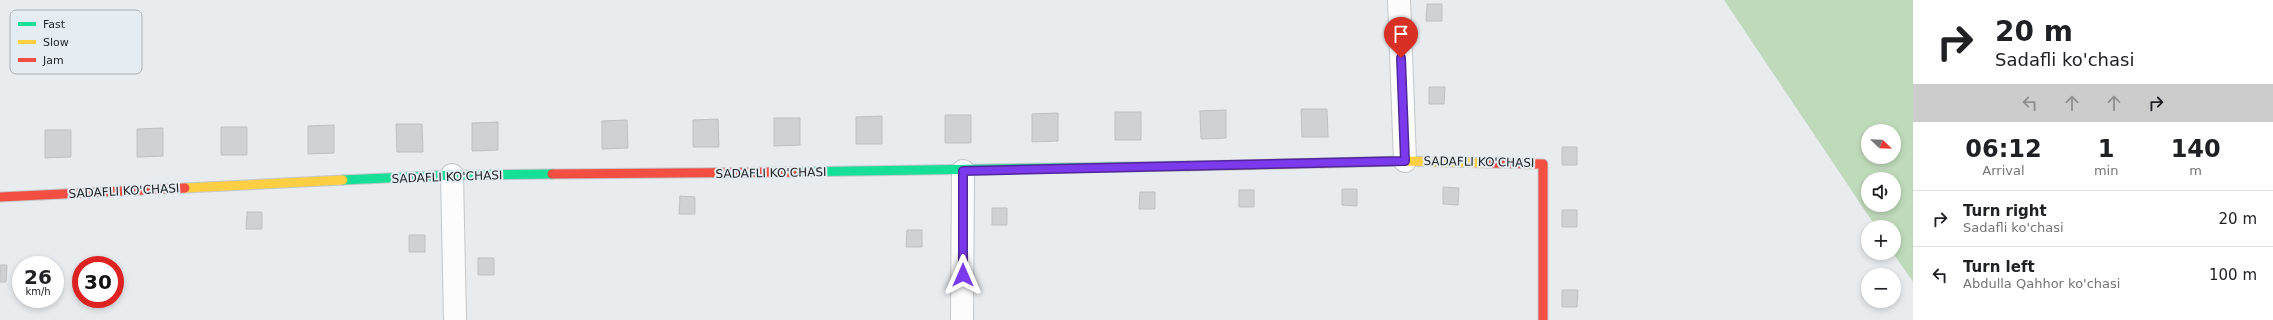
<!DOCTYPE html>
<meta charset="utf-8">
<style>
:root{--surface:#fff;--page:#f6f6f6;--text:#202124;--muted:#757577;--line:#e0e0e0}
body{margin:0;font-family:"DejaVu Sans",sans-serif;background:var(--page);color:var(--text);height:100vh;display:flex;flex-direction:column;font-size:15px;white-space:nowrap}
*{box-sizing:border-box;margin:0}
p{font-size:13px;color:var(--muted)}
.icon{flex:none;width:22px;height:22px;fill:none;stroke:currentColor;stroke-width:2;stroke-linecap:round;stroke-linejoin:round}
.map{position:relative;flex:1;overflow:hidden}
.details{display:flex;flex-direction:column;background:var(--surface);width:360px}
.details>*{flex:none}
.top-card{background:#fff;color:var(--text);overflow:hidden}
.needle{width:26px;rotate:113deg}
.buttons{position:absolute;left:1861px;top:124px;display:grid;gap:8px}
.buttons a{display:grid;place-items:center;width:40px;height:40px;border-radius:50%;background:var(--surface);box-shadow:0 2px 6px #0003;font-size:20px}
.speed{position:absolute;left:12px;top:256px;display:flex;gap:8px;font-size:20px;font-weight:700;text-align:center}
.speed>*{display:grid;place-content:center;width:52px;height:52px;border-radius:50%;background:var(--surface);box-shadow:0 2px 6px #0003;line-height:1}
.speed small{font-size:10px;font-weight:400}
.speed .limit{border:6px solid #d22;background:#fff;color:#111}
.pin{position:absolute;display:grid;place-items:center;width:34px;height:34px;color:#fff;margin:-41px -17px;border-radius:50% 50% 50% 0;rotate:-45deg;box-shadow:0 0 4px #0007}
.pin .icon{rotate:45deg}
.me{position:absolute;width:44px;margin:-22px;rotate:0deg;stroke-linejoin:round;filter:drop-shadow(0 0 3px #0008)}
.turn{display:flex;align-items:center;gap:14px;height:84px;padding:0 16px;font-size:18px}
.turn .icon{width:52px;height:52px;stroke-width:2.5}
.turn b{display:block;font-size:28px;line-height:34px}
.lanes{display:flex;align-items:center;height:38px;padding:0 16px;background:#0003;justify-content:center;gap:20px;direction:ltr}
.lanes .off{opacity:.35}
.eta{display:flex;justify-content:space-evenly;align-items:center;height:68px;text-align:center}
.eta b{font-size:24px;font-weight:800;line-height:28px}
ul{padding:0;list-style:none}
li{display:flex;align-items:center;gap:12px;height:56px;padding:0 16px;border-top:1px solid var(--line)}
li div{flex:1}
li b{display:block;font-size:15px}
li em{font-style:normal}
main{display:flex;flex:1;min-height:0}
.map>svg:first-child{display:block}
</style>
<main>
<div class="map">
<svg width="1913" height="320" viewBox="0 0 1913 320">
<rect width="100%" height="100%" fill="#e8ecef"/>
<!-- green -->
<path fill="#bfdaba" fill-rule="evenodd" d="M1724,0h189v282l-20,-29 1,-26h-18zM1868,131h26v26h-26zM1868,179h26v26h-26z"/>
<!-- building -->
<path fill="#cfd2d4" stroke="#bec1c4" d="M1427,4h15v17h-16z
M1429,87h16l-1,17h-15z
M1301,109h26l1,28h-26z
M1226,110v28l-25,1 -1,-28z
M1115,112h26v28h-26z
M1058,113v28l-26,1v-28z
M945,115h26v28h-26z
M882,116v28h-26v-27z
M774,118h26v27l-26,1z
M718,119l1,28h-26v-27z
M627,120l1,28 -26,1v-28z
M498,122v28l-26,1v-28z
M396,124h26l1,28h-26z
M334,125v28l-26,1v-28z
M221,127h26v28h-26z
M163,128v28l-26,1v-28z
M45,130h26v27l-26,1z
M1562,147h15v18h-15z
M1443,187l16,1 -1,17 -15,-1z
M1342,189h15v17l-15,-1z
M1239,190h15v17h-15z
M1140,192h15v17h-16z
M680,196l15,1v17h-16z
M992,208h15v17h-15z
M1562,210h15v17h-15z
M247,212h15v17h-16z
M907,230h15v17h-16z
M409,235h16v17h-16z
M478,258h16v17h-16z
M0,265h7l-1,17h-6z
M1562,290h16l-1,17h-15z"/>
<g fill="none" stroke-linecap="round" stroke-linejoin="round">
<!-- street casing -->
<g stroke="#c4c7c9" stroke-width="24">
<path id="street" d="M1399,0l6,161
M452,175l3,145
M962,320l1,-149"/>
</g>
<!-- fast casing -->
<g stroke="#c4c7c9" stroke-width="11">
<path id="fast" d="M792,172l396,-6
M343,180l109,-5 100,-1"/>
</g>
<!-- slow casing -->
<g stroke="#c4c7c9" stroke-width="11">
<path id="slow" d="M1323,163l82,-2 83,2
M185,188l158,-8"/>
</g>
<!-- jam casing -->
<g stroke="#c4c7c9" stroke-width="11">
<path id="jam" d="M1488,163l55,1v156
M1188,166l135,-3
M552,174l240,-2
M0,197l185,-9"/>
</g>
<!-- street -->
<use href="#street" stroke="#fcfcfd" stroke-width="22"/>
<!-- fast -->
<use href="#fast" stroke="#16e098" stroke-width="9"/>
<!-- slow -->
<use href="#slow" stroke="#ffcf43" stroke-width="9"/>
<!-- jam -->
<use href="#jam" stroke="#f24e42" stroke-width="9"/>
</g>
<g fill="none" stroke-linecap="round" stroke-linejoin="round">
<!-- route casing -->
<g stroke="#51269a" stroke-width="10">
<path id="route" d="M963,275v-104l442,-10 -4,-103"/>
</g>
<!-- route -->
<use href="#route" stroke="#7c3aed" stroke-width="7"/>
</g>
<g text-anchor="middle" dominant-baseline="central" stroke-width="4" stroke-linejoin="round" paint-order="stroke">
<!-- street labels -->
<g font-size="12" fill="#242729" stroke="#e5ecf2">
<text transform="translate(1479 162) rotate(1)">SADAFLI KO'CHASI</text>
<text transform="translate(771 173) rotate(-1)">SADAFLI KO'CHASI</text>
<text transform="translate(447 177) rotate(-2)">SADAFLI KO'CHASI</text>
<text transform="translate(124 191) rotate(-3)">SADAFLI KO'CHASI</text>
</g>
</g>
<!-- legend -->
<rect x="10" y="10" width="132" height="64" rx="6" fill="#e5ecf2" stroke="#abb1b6" stroke-width="1"/>
<rect x="18" y="22" width="18" height="4" fill="#16e098"/>
<rect x="18" y="40" width="18" height="4" fill="#ffcf43"/>
<rect x="18" y="58" width="18" height="4" fill="#f24e42"/>
<g font-size="11" fill="#242729">
<text x="43" y="28">Fast</text>
<text x="43" y="46">Slow</text>
<text x="43" y="64">Jam</text>
</g>
</svg>
<div class="buttons">
<a><svg class="needle" viewBox="-14 -14 28 28"><path d="M0-13l5 13h-10z" fill="#e53935"/><path d="M0 13l5-13h-10z" fill="#757577"/></svg></a>
<a><svg class="icon" aria-label="sound" viewBox="0 0 24 24"><path d="M4 9h4l5-4v14l-5-4H4zM17 9q2 3 0 6"/></svg></a>
<a>+</a>
<a>−</a>
</div>
<div class="speed"><div>26<small>km/h</small></div><div class="limit">30</div></div>
<div class="pin" style="left:1401px;top:58px;background:#d93025"><svg class="icon" aria-label="arrive" viewBox="0 0 24 24"><path d="M6 21V4h12l-3 4 3 4H6"/></svg></div>
<svg class="me" style="left:963px;top:275px" viewBox="-20 -20 40 40"><path d="M0-17L14 15 0 8-14 15z" fill="#7c3aed" stroke="#fff" stroke-width="4"/></svg>
</div>
<section class="details">
<div class="top-card">
<div class="turn"><svg class="icon" aria-label="right" viewBox="0 0 24 24"><path d="M7 20v-9h11M14 6l5 5-5 5"/></svg><div><b>20 m</b>Sadafli ko'chasi</div></div>
<div class="lanes"><svg class="icon off" aria-label="left" viewBox="0 0 24 24"><path d="M17 20v-9H6M10 6l-5 5 5 5"/></svg><svg class="icon off" aria-label="ahead" viewBox="0 0 24 24"><path d="M12 20V5M6 11l6-6 6 6"/></svg><svg class="icon off" aria-label="ahead" viewBox="0 0 24 24"><path d="M12 20V5M6 11l6-6 6 6"/></svg><svg class="icon" aria-label="right" viewBox="0 0 24 24"><path d="M7 20v-9h11M14 6l5 5-5 5"/></svg></div>
</div>
<div class="eta">
<div><b>06:12</b><p>Arrival</p></div>
<div><b>1</b><p>min</p></div>
<div><b>140</b><p>m</p></div>
</div>
<ul>
<li><svg class="icon" aria-label="right" viewBox="0 0 24 24"><path d="M7 20v-9h11M14 6l5 5-5 5"/></svg><div><b>Turn right</b><p>Sadafli ko'chasi</p></div><em>20 m</em></li>
<li><svg class="icon" aria-label="left" viewBox="0 0 24 24"><path d="M17 20v-9H6M10 6l-5 5 5 5"/></svg><div><b>Turn left</b><p>Abdulla Qahhor ko'chasi</p></div><em>100 m</em></li>
</ul>
</section>
</main>
